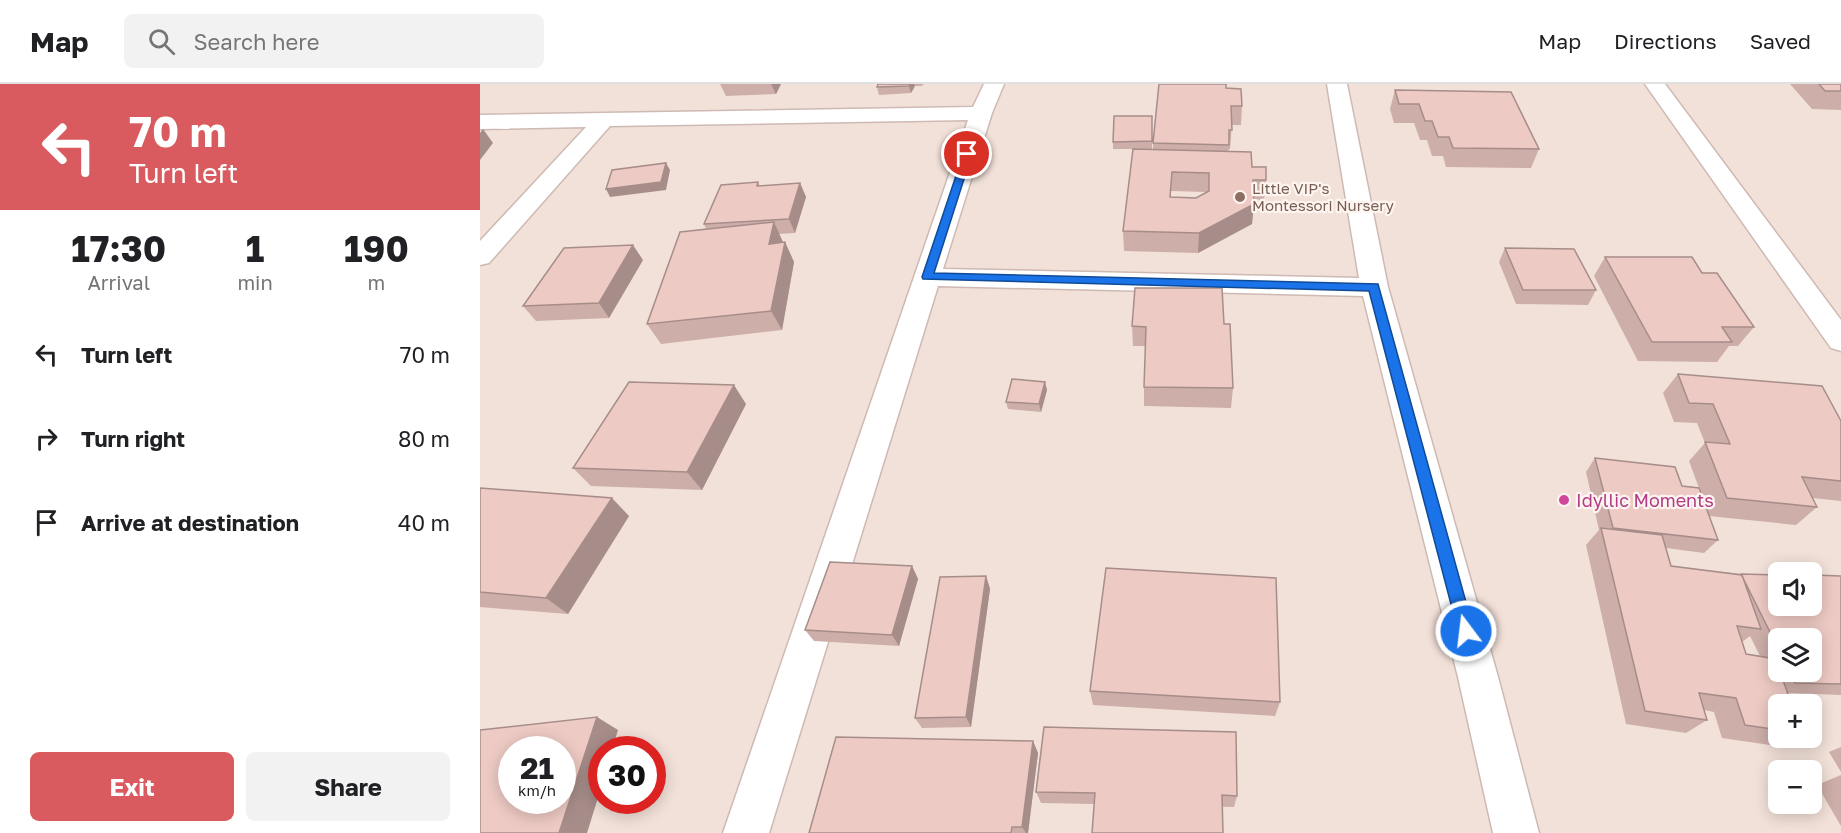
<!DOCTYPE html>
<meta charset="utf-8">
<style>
:root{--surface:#fff;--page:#f2f2f2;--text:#202124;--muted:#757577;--line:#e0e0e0;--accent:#d95b5f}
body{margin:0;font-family:"Golos Text",sans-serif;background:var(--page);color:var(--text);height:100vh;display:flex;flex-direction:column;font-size:22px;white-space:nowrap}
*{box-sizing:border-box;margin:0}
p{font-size:20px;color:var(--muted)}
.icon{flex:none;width:33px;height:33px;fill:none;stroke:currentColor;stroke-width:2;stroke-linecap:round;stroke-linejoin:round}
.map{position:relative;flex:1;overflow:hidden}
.sheet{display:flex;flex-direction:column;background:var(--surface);width:480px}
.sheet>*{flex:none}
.guide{background:#d95b5f;color:#fff;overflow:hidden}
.fabs{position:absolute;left:1288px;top:478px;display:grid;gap:12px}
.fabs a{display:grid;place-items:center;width:54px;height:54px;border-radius:9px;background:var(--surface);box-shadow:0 3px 15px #0003;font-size:30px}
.speed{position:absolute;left:18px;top:652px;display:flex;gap:12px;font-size:30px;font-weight:700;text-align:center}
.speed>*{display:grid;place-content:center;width:78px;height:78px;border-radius:50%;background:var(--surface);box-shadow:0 3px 15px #0003;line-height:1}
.speed small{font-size:15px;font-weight:400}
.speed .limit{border:9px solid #d22;background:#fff;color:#111}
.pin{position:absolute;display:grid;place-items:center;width:51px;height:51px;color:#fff;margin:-26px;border:3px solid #fff;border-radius:50%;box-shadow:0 2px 6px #0007}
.me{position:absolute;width:66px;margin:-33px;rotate:345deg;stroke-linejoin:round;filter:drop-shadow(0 0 4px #0008)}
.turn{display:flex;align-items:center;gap:21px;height:126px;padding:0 30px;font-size:27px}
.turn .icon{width:78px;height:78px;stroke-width:2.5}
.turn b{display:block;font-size:42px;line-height:51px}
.eta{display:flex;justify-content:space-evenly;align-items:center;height:102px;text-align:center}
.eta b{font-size:36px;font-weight:700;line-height:42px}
.action{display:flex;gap:12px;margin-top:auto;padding:12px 30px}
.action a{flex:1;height:69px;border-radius:9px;background:var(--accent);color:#fff;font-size:24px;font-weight:700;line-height:69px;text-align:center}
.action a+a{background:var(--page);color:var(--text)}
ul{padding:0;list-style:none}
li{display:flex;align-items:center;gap:18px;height:84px;padding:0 30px}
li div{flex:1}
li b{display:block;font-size:22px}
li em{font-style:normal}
header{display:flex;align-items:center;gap:36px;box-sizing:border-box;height:84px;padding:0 30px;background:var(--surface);border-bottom:2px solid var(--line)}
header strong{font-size:28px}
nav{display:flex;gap:33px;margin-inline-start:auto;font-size:21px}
.search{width:420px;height:54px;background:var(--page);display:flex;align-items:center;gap:15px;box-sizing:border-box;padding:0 21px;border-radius:9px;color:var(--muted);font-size:22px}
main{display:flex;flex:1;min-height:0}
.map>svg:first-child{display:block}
</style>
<header>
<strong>Map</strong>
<div class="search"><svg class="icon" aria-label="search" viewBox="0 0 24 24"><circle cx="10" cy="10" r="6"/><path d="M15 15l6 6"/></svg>Search here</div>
<nav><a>Map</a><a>Directions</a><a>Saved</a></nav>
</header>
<main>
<section class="sheet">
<div class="guide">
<div class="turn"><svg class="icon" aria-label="left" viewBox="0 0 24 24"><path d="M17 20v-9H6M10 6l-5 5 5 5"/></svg><div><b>70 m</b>Turn left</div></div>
</div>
<div class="eta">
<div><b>17:30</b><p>Arrival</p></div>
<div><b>1</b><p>min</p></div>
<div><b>190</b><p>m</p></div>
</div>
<ul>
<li><svg class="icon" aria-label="left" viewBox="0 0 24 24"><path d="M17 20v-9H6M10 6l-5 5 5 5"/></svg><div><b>Turn left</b></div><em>70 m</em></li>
<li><svg class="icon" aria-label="right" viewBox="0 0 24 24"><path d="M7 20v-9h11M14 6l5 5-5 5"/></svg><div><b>Turn right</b></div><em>80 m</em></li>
<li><svg class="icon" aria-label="arrive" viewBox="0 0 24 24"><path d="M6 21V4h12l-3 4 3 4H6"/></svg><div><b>Arrive at destination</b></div><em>40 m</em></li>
</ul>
<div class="action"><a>Exit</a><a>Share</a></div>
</section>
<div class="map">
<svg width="1361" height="749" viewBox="0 0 1361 749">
<rect width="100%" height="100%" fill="#fbf0ea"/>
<!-- residential -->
<path fill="#f2e1d9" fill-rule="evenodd" d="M0,0h1361v749h-1361zM1299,489h33v33h-33zM1299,555h33v33h-33zM1299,621h33v33h-33zM32,666h50v51h-50zM122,666h50v51h-50zM1299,687h33v33h-33z"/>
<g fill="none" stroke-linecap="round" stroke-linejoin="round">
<!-- minor casing -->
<g stroke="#ceb9b3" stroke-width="3">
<path id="minor" d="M504,0h20l-12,29 -49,156 416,9 -32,-194h20l41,203 110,390 41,156h-46l-35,-156 -95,-381 -425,-10 -169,547h-46l245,-713 -358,6 -121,137 -9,2v-24l106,-114 -106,2v-14l493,-8z
M1165,0h20l176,236v31l-10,-3z"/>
</g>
<!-- minor -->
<use href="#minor" fill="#fff" fill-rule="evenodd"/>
</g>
<!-- wall -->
<path fill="#cdaea9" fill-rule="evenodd" d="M240,0h61l-5,10 -50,2z
M398,0h46l-2,2h-7l-4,7 -32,2 -2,-8z
M1310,0h51v26l-29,-1z
M746,4l16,18 -1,19h-9l-2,24h-1l-1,2 24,16 14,13 -2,20 -10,-1 -2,25 -54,29 -74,-2 -1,-20 30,-81v-7zM691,107l36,1 -11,6 -25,-1z
M915,6l144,59 -8,19 -85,-1 -3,-11h-11l-5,-16h-7l-6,-17h-20l-4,-14z
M672,32v33h-39v-7z
M278,98l2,4 40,-3 6,14 -11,36 -16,1 4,9 2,-1 9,20 -12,68 -121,14 -14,-20 59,-95 -2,-5z
M1025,164l91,42 -8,15 -72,-1 -17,-42z
M1125,173l149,70 -16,19h-9l-12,16 -79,-1 -44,-85z
M163,176l-34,58 -73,3 -13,-15z
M744,240l9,64 -2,20 -87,-2v-19l2,-41h-13l-1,-20z
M1198,290l163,47v80l-29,-3 5,9 -21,18 -87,-9 9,24 -14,13 -38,-5 5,18 70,8 100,2v119l-53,-2 -9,12v33h14l-16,8 -55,-8 -8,-26 -10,-2 3,10 -21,13 -60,-9 -40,-179 13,-15 -13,-58 9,-14 87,28 17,2 -10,-27 16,-18 -8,-20 -23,-1 -11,-29zM1270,552l10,20 -14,-2 -4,-12zM1299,555l33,33h-33z
M565,298l2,8 -6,22 -33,-3 -2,-7z
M266,320l-44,86 -111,-4 -18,-18z
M0,404l149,28 -61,98 -88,-7z
M432,482l6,13 -19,67 -85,-5 -9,-11z
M506,492l4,13 -19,138 -49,1 -7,-10z
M610,607l190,11 -5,14 -182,-11z
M553,657l5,12 -10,80h-219z
M1361,663v25l-12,-20z
M1361,691v51l-24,-41z
M556,708l201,4 -3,11 -140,-3 -53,-1z"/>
<!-- shaded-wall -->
<path fill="#a78d89" d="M291,0h10l-5,10z
M430,0h4l1,2 -4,7 -2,-7z
M3,45l10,14 -13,17v-27z
M186,79l4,7 -4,20 -56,7 -4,-8z
M320,99l6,14 -11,36 -6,-14z
M774,120l-2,20 -54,29 1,-20z
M294,138l9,20 -4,22 -10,-20z
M305,158l9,20 -12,68 -11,-19z
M153,161l10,15 -34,58 -10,-15z
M565,298l2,8 -6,22 -2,-8z
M254,301l12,19 -44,86 -15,-18z
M132,414l17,18 -61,98 -22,-16z
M432,482l6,13 -19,67 -7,-11z
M506,492l4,13 -19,138 -5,-10z
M117,633l21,13 -6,20h-10v35l-15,48h-28z
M553,657l5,12 -10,80h-2l-4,-6z"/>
<!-- building -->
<path fill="#eecac4" stroke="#a78d89" stroke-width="1.5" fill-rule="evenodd" d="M398,0h32l-1,2 -32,1z
M679,0h67v4l15,1 1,17h-11l1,24h-3v15l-76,-2z
M1339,0h22v7h-16z
M915,6l116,2 28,57 -86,-1 -4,-11h-11l-6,-16h-7l-6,-17h-20z
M634,32h38v25l-39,1z
M653,65l118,3 1,15h14v13h-13l1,24 -55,29 -76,-2zM692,88l37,1v18l-13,7 -26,-1z
M186,79l-5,19 -55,7 6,-19z
M278,98l-1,4 43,-3 -11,36 -85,5 17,-39z
M294,138l-5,22 16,-2 -14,69 -124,13 33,-92z
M153,161l-34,58 -76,3 41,-58z
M1025,164l69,1 22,41h-73z
M1125,173h87l10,16h15l37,54h-32l10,15h-80z
M655,204h87l2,36h6l3,64 -89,-1 2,-60 -14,-1z
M1198,290l144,12 19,35v60l-39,-4 15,30 -90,-9 -22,-56 25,2 -17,-40 -24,-1z
M532,295l33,3 -6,22 -33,-2z
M149,298l105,3 -47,87 -114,-4z
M1115,374l80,9 7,19 17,2 19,52 -105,-12z
M0,404l132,10 -66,100 -66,-6z
M1121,444l61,7 9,31 71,9 19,54 -24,-3 9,28 30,5 3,9v4h1l12,33h-13v25l-34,-5 -9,-27 -37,-5 8,27 -62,-9z
M350,478l82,4 -20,69 -87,-5z
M626,484l170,10 4,124 -190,-11z
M1261,490l38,1v31h33v-31l29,1v108l-46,-1 -5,-11h22v-33h-33v11z
M506,492l-20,141 -51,1 25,-141z
M117,633l-38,116h-79v-103zM32,666h50v51h-50z
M564,643l192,5 1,64 -15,-1 1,38h-131l3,-40 -59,-1z
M356,653l197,4 -11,86h-10l-1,6h-202z"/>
<!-- route -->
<path fill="#1a73e8" stroke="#114b97" stroke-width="1.5" d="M484,68l8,2 -38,119 444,11 96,347 -2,5 -6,3 -6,-3 -2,-5 -89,-340 -446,-12 -1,-2z"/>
<!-- markers -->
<circle fill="#8d6e63" stroke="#fef5f1" stroke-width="2" cx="760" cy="113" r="6"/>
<circle fill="#d1479c" stroke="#fef5f1" stroke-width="2" cx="1084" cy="416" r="6"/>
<g text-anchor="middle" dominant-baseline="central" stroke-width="4.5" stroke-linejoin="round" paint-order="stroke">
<!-- far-education labels -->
<g font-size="15" fill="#785e54" stroke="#fef5f1" text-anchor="start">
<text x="772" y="104">Little VIP's<tspan x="772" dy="17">Montessori Nursery</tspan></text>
</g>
<!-- hotel labels -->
<g font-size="18" fill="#b23c85" stroke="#fef5f1" text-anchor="start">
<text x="1096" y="416">Idyllic Moments</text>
</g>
</g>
</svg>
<div class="fabs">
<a><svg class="icon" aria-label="sound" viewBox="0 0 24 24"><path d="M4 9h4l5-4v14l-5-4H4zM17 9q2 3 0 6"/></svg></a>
<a><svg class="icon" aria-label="layers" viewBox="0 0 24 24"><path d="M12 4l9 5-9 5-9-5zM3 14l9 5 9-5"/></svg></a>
<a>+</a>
<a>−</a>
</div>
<div class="speed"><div>21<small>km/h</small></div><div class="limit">30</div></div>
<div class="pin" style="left:487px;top:70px;background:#d93025"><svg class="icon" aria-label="arrive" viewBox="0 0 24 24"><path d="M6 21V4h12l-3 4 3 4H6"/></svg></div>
<svg class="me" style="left:986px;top:547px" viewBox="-20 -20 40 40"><circle r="17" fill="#1a73e8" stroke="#fff" stroke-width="3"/><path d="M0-11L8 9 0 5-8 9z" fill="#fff"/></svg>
</div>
</main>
